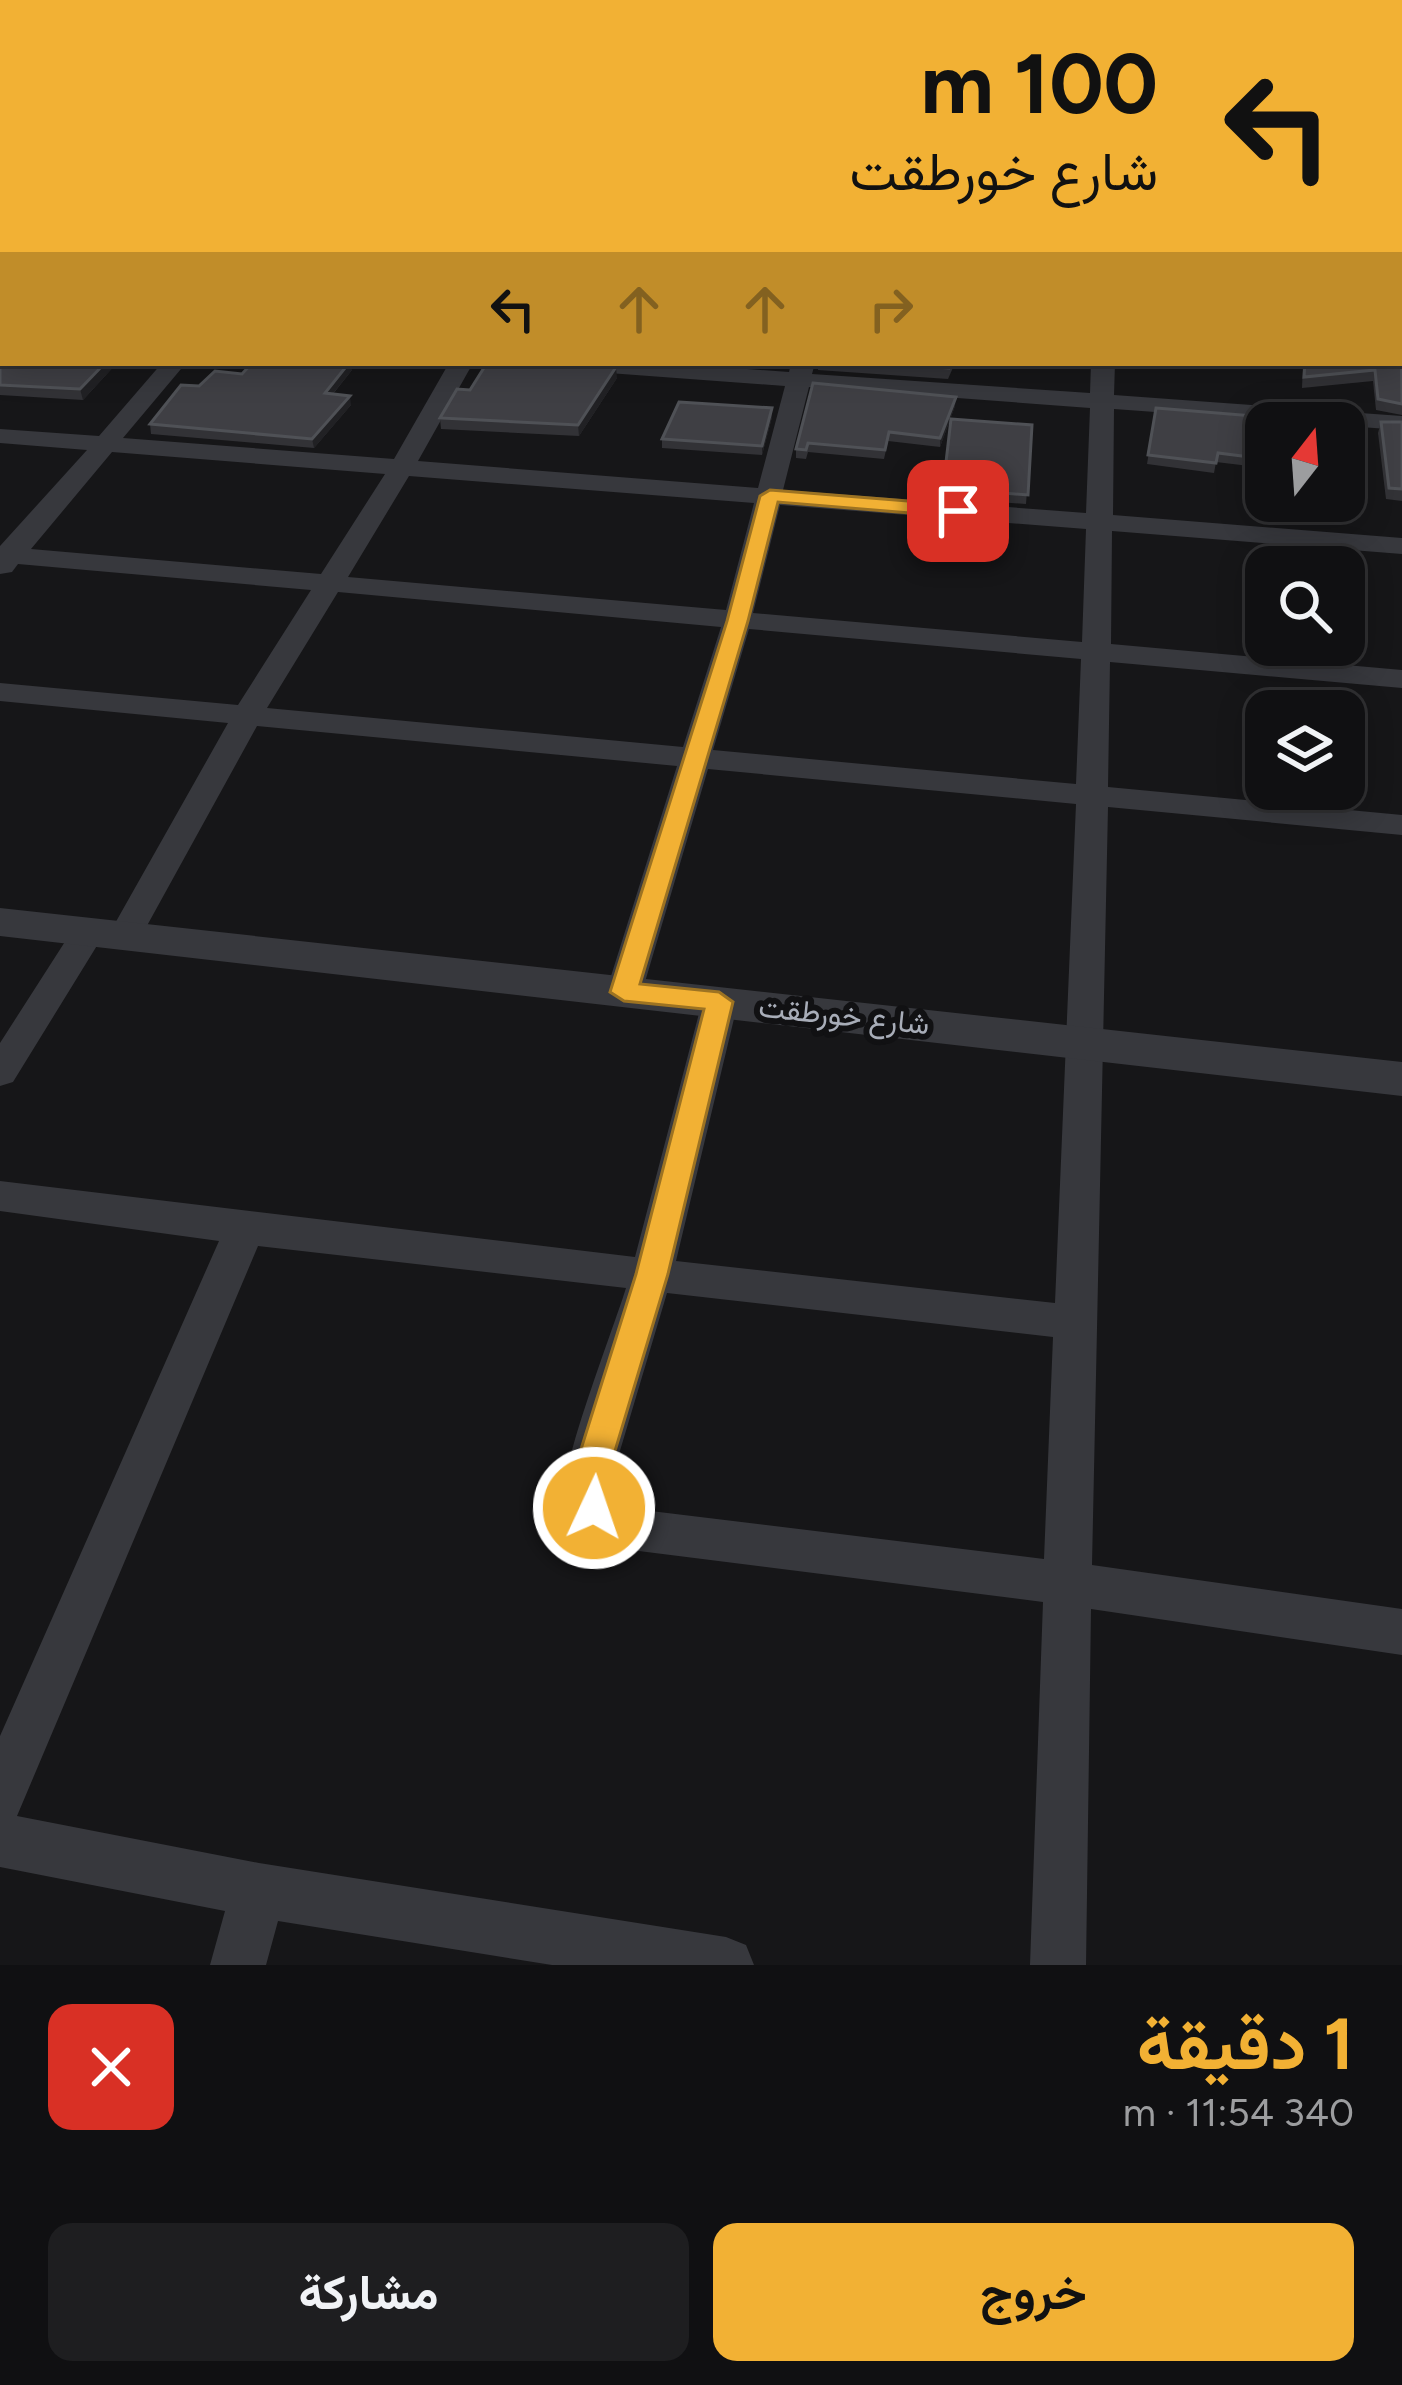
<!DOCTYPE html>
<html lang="ar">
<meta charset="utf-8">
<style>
:root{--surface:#101012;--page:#1e1e20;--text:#f1f3f6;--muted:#9c9d9f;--line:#303032;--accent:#f2b134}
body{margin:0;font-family:Figtree,Vazirmatn,sans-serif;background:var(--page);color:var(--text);direction:rtl;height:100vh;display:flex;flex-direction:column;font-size:45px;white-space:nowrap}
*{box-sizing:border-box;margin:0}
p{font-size:39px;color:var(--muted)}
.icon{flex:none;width:66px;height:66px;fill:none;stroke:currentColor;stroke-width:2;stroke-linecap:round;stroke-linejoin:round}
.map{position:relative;height:1965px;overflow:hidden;direction:ltr}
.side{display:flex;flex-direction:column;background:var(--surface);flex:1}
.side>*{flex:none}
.banner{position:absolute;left:0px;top:0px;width:1404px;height:366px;box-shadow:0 6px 30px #0003,0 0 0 3px var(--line);direction:rtl;background:#f2b134;color:#111;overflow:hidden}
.needle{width:78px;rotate:17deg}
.tools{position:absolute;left:1245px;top:402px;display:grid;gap:24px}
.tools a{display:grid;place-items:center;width:120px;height:120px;border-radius:24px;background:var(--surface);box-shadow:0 6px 30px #0003,0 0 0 3px var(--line);font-size:60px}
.pin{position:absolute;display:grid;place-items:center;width:102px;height:102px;color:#fff;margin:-51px;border-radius:24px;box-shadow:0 6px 18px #0006}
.me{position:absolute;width:132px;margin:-66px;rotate:3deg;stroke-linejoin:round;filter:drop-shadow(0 0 9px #0008)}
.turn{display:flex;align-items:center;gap:42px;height:252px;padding:0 48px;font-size:54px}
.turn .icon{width:156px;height:156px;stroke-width:2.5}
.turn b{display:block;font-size:84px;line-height:102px}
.lanes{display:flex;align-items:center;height:114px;padding:0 48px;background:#0003;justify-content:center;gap:60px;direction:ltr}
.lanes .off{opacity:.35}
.round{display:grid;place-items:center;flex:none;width:126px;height:126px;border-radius:24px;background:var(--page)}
.summary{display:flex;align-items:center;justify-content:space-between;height:204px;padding:0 48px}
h1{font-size:72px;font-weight:700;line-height:90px;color:var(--accent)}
.action{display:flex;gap:24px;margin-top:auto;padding:24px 48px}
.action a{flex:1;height:138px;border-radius:24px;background:var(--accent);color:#111;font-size:48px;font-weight:700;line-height:138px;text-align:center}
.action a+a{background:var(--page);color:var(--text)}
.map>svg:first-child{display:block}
</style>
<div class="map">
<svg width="1402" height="1965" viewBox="0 0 1402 1965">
<rect width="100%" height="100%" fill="#161618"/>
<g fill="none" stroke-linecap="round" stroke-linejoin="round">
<!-- minor -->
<path fill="#37383d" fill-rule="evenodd" d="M791,0h16l-18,3z
M1098,0h16v3h-16z
M1401,31h1v10h-1z
M1401,74h1v10h-1z
M0,313l3,1v14l-3,-1z
M162,363h24l-63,75 271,21 55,-96h24l-55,98 340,27 27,-102 -217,-16 -12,-7h109l124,9 2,-9h24l-3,11 278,19 1,-30h24l-1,32 288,21v14l-288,-21 -1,106 289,23v16l-290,-23 -1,113 291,26v18l-292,-26 -2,125 294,28v20l-294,-28 -16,758 310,44v46l-311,-46 -5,356h-56l13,-363 -428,-54c-28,-11 -46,-31 -49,-62 -3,-27 49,-162 60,-198l-368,-42 -241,570 242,47 467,74 20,8 8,20h-202l-274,-44 -12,44h-56l15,-54 -225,-44v-131l219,-495 -219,-30v-30l635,76 67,-255 5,-9 13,-3 13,3 5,9 -62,259 379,42 21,-499 -368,-35 -66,223 -5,9h-26l-5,-9 71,-226 -420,-40 -119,216h-24l-5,-8 119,-211 -228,-22v-18l238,22 73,-115 -293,-26 -6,8 -12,2v-28l87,-96 -87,-7v-14l99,7zM809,387l281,21 -4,105 -303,-23zM112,452l273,22 -64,100 -290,-25zM409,476l345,27 -28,107 -378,-33zM780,505l306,24 -4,113 -329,-29zM338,592l383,35 -38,120 -416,-39zM749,629l332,30 -5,125 -363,-34zM667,1293l386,44 -9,222 -418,-51 -11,-11 -4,-16z
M89,920l12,3 5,8 -93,151 -13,4v-43l77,-120z"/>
<!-- tertiary -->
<path fill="#37383d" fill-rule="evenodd" d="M0,908l1402,154v34l-1402,-160z"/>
</g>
<!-- wall -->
<path fill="#323236" d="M1141,0h261v20l-1,-17h-260z
M1402,326v89l-26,-5 -3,-29 -71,7 1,-25h98z
M0,348l117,15 -34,37 -83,-5z
M818,363h137l-7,16 -130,-9z
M352,370l-19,24 18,11 -37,43 -163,-14 -1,-10 92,-50z
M617,378l-38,58 -138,-7 -1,-11 30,-28z
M813,383l142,23 -15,41 -52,-6 -4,18 -76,-7 -2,7 -10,-1v-9z
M772,408v9l-10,38 -100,-7v-9z
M1156,408l110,15v45l-50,-6 -2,11 -67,-9z
M951,419l81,6 -6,79 -84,-6z
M1381,422h21v79l-16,-2 -8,-66z"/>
<!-- shaded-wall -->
<path fill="#212124" d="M105,363h12l-34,37 -3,-11z
M349,363h2l1,7 -26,32 -1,-9z
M616,367l1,11 -38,58 -1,-11z
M350,396l1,9 -37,43 -2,-9z
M956,397l-1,9 -15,41v-9z
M772,408v9l-10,38v-9z"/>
<!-- building -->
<path fill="#3f3f44" stroke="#4f5156" stroke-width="3" d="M5,0h166l-5,3h-161z
M344,0h392l-2,3h-393z
M806,0h230l-1,3h-230z
M1143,0h53v3h-53z
M1314,0h88v12l-1,-9z
M3,8v55l-3,-1v-53z
M0,78h3v70l-3,1z
M3,164v33l-3,-1v-30z
M0,213l3,1v74l-3,3z
M1401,246l1,9 -1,53z
M1401,326l1,78 -24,-5 -3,-29 -71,7 1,-14h96z
M0,348h3v15h102l-25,26 -80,-4z
M252,363h97l-24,30 25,3 -38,43 -162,-15 31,-39 18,1 16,-15 27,3z
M487,363h79l50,4 -38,58 -138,-7 17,-29 13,1z
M877,363h74l-2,5z
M813,383l143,14 -16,41 -51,-6 -4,18 -77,-7 -2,7 -10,-1z
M679,402l93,6 -10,38 -100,-7z
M1156,408l173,14v1h-63v36l-48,-6 -2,10 -68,-8z
M951,419l81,6 -4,70 -85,-7z
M1381,422h21v67l-13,-1z"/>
<!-- route -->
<path fill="#f2b134" stroke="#9d7322" stroke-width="3" d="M770,490l188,15 10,6 -10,6 -180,-15 -30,119 -108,363 79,8 14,10 -65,272 -62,207 6,27 -5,11 -13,4 -12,-4 -11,-38 65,-207 68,-265 -80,-8 -14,-9 117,-371 33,-125z"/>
<g text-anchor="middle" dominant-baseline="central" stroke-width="12" stroke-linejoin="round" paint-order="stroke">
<!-- street labels -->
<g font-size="30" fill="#a8adb8" stroke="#111113">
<text transform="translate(844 1015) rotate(6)">شارع خورطقت</text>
</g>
</g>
</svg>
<div class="tools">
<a><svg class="needle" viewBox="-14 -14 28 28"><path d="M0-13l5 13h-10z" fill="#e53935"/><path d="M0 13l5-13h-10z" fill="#9c9d9f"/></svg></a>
<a><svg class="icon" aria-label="search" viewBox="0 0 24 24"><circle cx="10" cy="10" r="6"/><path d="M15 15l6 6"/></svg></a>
<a><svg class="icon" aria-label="layers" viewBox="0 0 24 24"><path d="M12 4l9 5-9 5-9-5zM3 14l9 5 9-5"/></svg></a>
</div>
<div class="pin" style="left:958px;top:511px;background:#d93025"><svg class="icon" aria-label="arrive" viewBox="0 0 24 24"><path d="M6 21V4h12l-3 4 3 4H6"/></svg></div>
<svg class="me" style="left:594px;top:1508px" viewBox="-20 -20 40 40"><circle r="17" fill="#f2b134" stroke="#fff" stroke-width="3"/><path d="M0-11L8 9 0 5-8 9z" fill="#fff"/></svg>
<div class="banner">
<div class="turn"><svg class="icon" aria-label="left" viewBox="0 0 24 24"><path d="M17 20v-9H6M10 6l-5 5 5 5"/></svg><div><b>100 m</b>شارع خورطقت</div></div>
<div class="lanes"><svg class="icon" aria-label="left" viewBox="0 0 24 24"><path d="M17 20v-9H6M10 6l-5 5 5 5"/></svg><svg class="icon off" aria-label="ahead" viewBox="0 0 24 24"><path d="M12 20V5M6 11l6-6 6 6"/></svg><svg class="icon off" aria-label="ahead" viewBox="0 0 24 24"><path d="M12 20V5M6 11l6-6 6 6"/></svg><svg class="icon off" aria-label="right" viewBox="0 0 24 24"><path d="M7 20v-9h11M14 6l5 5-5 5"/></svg></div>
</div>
</div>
<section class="side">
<div class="summary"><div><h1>1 دقيقة</h1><p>340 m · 11:54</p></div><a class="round" style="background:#d93025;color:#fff"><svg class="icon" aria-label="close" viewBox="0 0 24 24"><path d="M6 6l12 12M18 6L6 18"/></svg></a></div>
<div class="action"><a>خروج</a><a>مشاركة</a></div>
</section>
